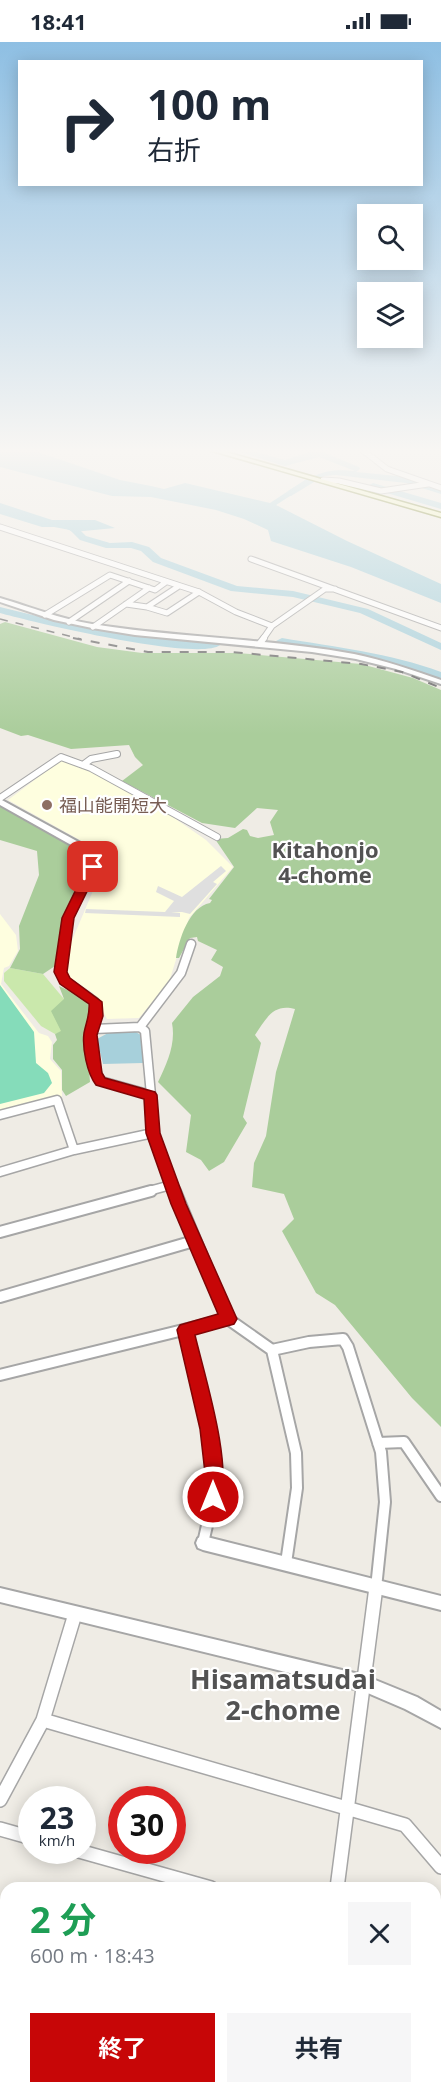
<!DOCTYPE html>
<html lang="ja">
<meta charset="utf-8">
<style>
:root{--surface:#fff;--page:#f6f6f7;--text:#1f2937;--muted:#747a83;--accent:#c70607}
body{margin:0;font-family:"Open Sans","Noto Sans JP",sans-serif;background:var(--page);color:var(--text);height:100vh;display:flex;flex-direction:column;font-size:22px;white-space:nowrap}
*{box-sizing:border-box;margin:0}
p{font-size:20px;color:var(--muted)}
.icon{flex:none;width:33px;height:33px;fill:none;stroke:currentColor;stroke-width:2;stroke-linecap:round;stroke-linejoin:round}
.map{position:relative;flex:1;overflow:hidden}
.side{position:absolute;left:0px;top:1840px;width:441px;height:212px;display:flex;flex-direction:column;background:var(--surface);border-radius:18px 18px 0 0;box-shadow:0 3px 15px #0003}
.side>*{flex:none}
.hud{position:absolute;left:18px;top:18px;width:405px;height:126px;border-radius:0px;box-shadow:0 3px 15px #0003;background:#fff;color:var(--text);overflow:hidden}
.tools{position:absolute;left:357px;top:162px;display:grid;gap:12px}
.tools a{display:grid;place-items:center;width:66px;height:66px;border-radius:0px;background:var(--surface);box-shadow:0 3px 15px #0003;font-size:30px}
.speed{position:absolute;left:18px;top:1744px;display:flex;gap:12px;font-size:30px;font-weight:700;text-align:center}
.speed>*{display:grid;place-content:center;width:78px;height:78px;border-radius:50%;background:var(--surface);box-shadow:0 3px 15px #0003;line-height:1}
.speed small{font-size:15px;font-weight:400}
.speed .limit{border:9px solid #d22;background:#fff;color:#111}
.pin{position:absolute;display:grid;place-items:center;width:51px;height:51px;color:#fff;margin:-26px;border-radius:12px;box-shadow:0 3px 9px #0006}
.me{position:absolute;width:66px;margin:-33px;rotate:0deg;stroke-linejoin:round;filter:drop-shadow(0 0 4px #0008)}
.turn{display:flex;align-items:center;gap:21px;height:126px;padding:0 30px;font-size:27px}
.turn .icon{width:78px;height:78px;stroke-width:2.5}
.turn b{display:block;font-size:42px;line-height:51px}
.round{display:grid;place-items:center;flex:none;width:63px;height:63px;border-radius:0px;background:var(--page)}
.headline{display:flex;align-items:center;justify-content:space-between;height:102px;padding:0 30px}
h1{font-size:36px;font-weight:700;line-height:45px;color:#1e9e55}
.button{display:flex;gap:12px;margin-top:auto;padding:12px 30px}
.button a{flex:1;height:69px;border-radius:0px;background:var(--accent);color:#fff;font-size:24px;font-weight:700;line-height:69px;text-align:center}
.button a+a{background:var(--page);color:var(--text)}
.status{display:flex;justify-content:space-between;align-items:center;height:42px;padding:0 30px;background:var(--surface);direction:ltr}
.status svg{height:16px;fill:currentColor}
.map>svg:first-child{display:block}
</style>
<div class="status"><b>18:41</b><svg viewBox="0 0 49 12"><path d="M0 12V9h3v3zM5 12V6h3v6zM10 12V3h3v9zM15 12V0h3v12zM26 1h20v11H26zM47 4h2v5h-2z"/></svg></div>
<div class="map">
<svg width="441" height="2051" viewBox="0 0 441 2051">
<rect width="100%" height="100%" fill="#efece5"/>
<!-- education -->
<path fill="#fefedf" d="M61,718l26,9 80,44 39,27 27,27 -44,51 -20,64 -30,36 -32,1 -14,-26 -25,-17 -2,-4 2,-22 35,-83 -7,-18 -88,-49z
M0,872l16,21 2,16 -9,15 -5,2 -3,16 38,49 9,3 4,6 -2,17 11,12 1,26 -62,17z"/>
<!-- grass -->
<path fill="#cae8ac" d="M10,926l33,6 21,25 -3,33 -6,2 -14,-8 -37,-45v-8z"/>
<!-- forest -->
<path fill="#aacd9b" d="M5,580l92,25 45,6h96l123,11 52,14 28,12v737l-29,-29 -77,-93 -19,-12 -34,-62 12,-12 -10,-25 -32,-7 2,-24 12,-27 10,-64 19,-63c-22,-6 -29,10 -40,26l6,8 -18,74 4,6 -23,39 -15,9 -8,-11 -15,-8 5,-37 -33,-33c9,-19 18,-38 14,-59l21,-26 27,-21 3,-9 -12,-7 6,-10 -19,-9 -1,-4 -7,1 -11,20h-3c3,-19 13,-51 34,-55l2,-3 -3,-1 25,-32 -19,-28 13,-1 15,-9 4,1 3,6 8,2 16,-3 -4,-13 8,-12 -21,-2 -22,20 -33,-5 -80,-42 21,-16 -8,-8 -6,-12 -58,4 -43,-14 -7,1 -21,-8v-104z
M0,762l90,50v13l-25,52 -10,47 -12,8 -33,-6 10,-19 -1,-23 20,-51 -2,-24 -37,-11z
M59,944l25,12 4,6 3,11 -5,14 4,53 -24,14 -4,-6v-20l-9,-11v-14l4,-5 -2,-6 6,-3 -10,-20 13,-12z"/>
<!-- pitch -->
<path fill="#85dcba" d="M0,943l34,47 2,31 12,10 4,10 -8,10 -44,11z"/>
<!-- parking -->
<path fill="#dfdfdf" d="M221,824l5,5 -13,11 4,2 -27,30 -8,-2h-11l9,1v4l-95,-4 1,-4 79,3 9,-11 -18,-9 2,-6 24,11z"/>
<!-- water -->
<path fill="#a7d0db" d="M0,406h26l94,32 31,6 13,3 21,-6 85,20 35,-23 7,2 -36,23 71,36 94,43v19l-90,-36 -80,-26 -3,-11 -24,-11 -28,-9 -65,-13 -39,-1 -112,-29z
M0,461l52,17h43l20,8 -42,4 -10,-5h-21l-42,-13z
M136,990l8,5 -1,26 -40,1 -6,-25 11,-6z"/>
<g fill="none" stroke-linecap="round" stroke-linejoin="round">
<!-- river -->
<path fill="#a7d0db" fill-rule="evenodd" d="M227,406h14l44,12 24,-8 11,-1 39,16 1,2 -4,3 51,5 34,11v6l-35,-11 -70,-8 -12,1 -33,20 -3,-1v-4c26,-16 36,-23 67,-20l-36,-14 -34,9z
M373,441l68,20v6l-71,-21 -2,-2z
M57,480l19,4 10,10 24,7 22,-1 17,5 12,11 76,28 56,5 75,18 73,34v7l-81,-37 -67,-16 -62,-6 -78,-29 -12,-11 -10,-3h-25l-26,-8 -10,-10 -16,-3 -2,-2z
M0,565c71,18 140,32 214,35l6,3c-21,17 -188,-23 -220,-32z
M282,596c53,9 108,15 159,34v7l-28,-9 -38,-10 -97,-17 -2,-2z"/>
<!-- minor-far4 casing -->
<g stroke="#a6a6a6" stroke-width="7">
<path id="minor-far4" d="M360,406l27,21 54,19
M323,438l16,1 42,10 47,-7
M0,485l199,65 37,20 36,14
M251,517l190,69
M126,562l21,3 32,-21
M147,565l20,6 32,-21
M45,573l65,-40 45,15 11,-8
M69,580l60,-41
M93,585l56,-39
M263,597l9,-13 53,-37h10"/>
</g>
<!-- minor-far3 casing -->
<g stroke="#a6a6a6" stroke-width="8">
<path id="minor-far3" d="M260,601l4,-5
M83,723l8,-6 26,-5
M0,756l61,-41 30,11 126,69
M86,840l7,-15 -1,-14"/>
</g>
<!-- minor-far2 casing -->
<g stroke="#a6a6a6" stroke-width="11">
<path id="minor-far2" d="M86,838l-18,38 -7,54 4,9 30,21c1,12 -3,21 -5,33 -2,14 4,34 11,46l50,14 2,38 22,59
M140,985l5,4 6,64
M94,987l46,-2 41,-54 10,-29
M0,1073l57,-15 17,50
M0,1130l74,-22 79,-17
M145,1150l26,-7"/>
</g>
<!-- minor-far1 casing -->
<g stroke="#a6a6a6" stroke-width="14">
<path id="minor-far1" d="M175,1149l53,128 44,31 37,-8 34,-3 5,8 33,105 4,50 -9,86
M0,1190l151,-41
M0,1255l194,-56
M186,1288c11,48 27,96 28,145 0,23 -6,46 -11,68
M272,1308l24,103 1,35 -11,75
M0,1333l228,-56
M378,1401l26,-1 37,54"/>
</g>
<!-- minor casing -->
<g stroke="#a6a6a6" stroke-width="16">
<path id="minor" d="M43,1678l362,105 36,42
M0,1758l43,-80 32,-106
M0,1787l32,9
M79,1809l132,37
M337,1846l39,-301
M0,1924l6,2
M435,1928l6,3
M381,2046l12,5
M308,2051l1,-5"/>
</g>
<!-- tertiary casing -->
<g stroke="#a6a6a6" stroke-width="4">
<path id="tertiary" d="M0,556c31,9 60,21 92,26 87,14 175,14 262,30 30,6 58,16 87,26v4l-45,-15 -40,-10 -44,-7 -177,-17 -43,-7 -38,-8 -54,-18z
M0,757l95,52 1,2 -4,3 -3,-1 -89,-50z
M203,1494l238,60v14l-238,-60 -5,-2 -2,-5 2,-5z
M0,1546l363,87 54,22 24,14v17l-36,-19 -42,-18 -363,-89z"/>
</g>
<!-- secondary casing -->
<g stroke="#687308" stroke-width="3">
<path id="secondary" d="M202,406h10l229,65v4z"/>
</g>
<!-- minor-far4 -->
<use href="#minor-far4" stroke="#fff" stroke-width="5"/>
<!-- minor-far3 -->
<use href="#minor-far3" stroke="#fff" stroke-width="6"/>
<!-- minor-far2 -->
<use href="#minor-far2" stroke="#fff" stroke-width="8"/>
<!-- minor-far1 -->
<use href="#minor-far1" stroke="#fff" stroke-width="10"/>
<!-- minor -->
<use href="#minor" stroke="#fff" stroke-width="13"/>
<!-- tertiary -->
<use href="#tertiary" fill="#fff" fill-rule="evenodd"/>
<!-- secondary -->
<use href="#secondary" fill="#f5f8ba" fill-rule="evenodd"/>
<!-- rail-far1 -->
<path stroke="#6d6d6d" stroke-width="1.5" stroke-dasharray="8 8" stroke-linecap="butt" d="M0,577l81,20"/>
<!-- rail -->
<path stroke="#6d6d6d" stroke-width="2" stroke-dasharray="9 9" stroke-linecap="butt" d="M73,596l75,14h84l129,12 41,8 39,16"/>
</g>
<!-- sky -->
<linearGradient id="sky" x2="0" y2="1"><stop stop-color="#8ebfe3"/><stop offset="0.59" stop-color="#f8f6f3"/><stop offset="1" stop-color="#f8f6f3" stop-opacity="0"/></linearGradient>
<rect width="441" height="693" fill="url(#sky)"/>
<!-- route -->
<path fill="#c70607" stroke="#810405" stroke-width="1.5" d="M93,821l6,4 -25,51 -7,54 3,6 32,24 1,14 -6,19 5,38 3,5 50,14 2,3 3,38 26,71 51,115 -3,5 -39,11c9,39 39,133 24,168l-6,3 -6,-3 -3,-6 1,-24 -5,-44 -23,-99 3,-5 38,-11 -47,-110 -25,-71 -2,-34 -48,-14c-9,-12 -14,-37 -12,-52 2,-11 6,-18 5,-29l-29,-20 -6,-12 8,-54 25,-51z"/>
<!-- markers -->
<circle fill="#8d6e63" stroke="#fff" stroke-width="2" cx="47" cy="763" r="6"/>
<g text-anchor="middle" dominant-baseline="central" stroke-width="4.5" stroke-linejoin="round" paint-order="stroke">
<!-- far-education labels -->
<g font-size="18" fill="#785e54" stroke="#fff" text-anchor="start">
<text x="59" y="763">福山能開短大</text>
</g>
<!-- neighbourhood labels -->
<g font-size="22" font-weight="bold" fill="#525252" stroke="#fff">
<text x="325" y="807">Kitahonjo<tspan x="325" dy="25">4-chome</tspan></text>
</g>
<!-- near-neighbourhood labels -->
<g font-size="27" font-weight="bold" fill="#525252" stroke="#fff">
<text x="283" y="1636">Hisamatsudai<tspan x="283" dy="31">2-chome</tspan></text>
</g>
</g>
</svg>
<div class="tools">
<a><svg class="icon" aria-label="search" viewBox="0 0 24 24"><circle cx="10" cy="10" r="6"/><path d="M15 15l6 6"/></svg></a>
<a><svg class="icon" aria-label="layers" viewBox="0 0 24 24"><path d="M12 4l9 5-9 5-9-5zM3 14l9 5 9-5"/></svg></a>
</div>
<div class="speed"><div>23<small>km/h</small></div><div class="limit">30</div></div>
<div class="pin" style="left:93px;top:825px;background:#d93025"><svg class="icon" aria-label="arrive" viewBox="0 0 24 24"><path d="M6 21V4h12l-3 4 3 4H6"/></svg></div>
<svg class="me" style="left:213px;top:1455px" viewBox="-20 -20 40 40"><circle r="17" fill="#c70607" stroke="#fff" stroke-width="3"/><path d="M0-11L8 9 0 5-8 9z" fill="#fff"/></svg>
<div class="hud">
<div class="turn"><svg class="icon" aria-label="right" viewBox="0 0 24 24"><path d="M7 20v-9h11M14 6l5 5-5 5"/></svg><div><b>100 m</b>右折</div></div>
</div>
<section class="side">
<div class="headline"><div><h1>2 分</h1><p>600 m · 18:43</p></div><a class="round"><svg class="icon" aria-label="close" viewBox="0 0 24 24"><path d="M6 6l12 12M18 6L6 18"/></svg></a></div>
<div class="button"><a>終了</a><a>共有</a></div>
</section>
</div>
